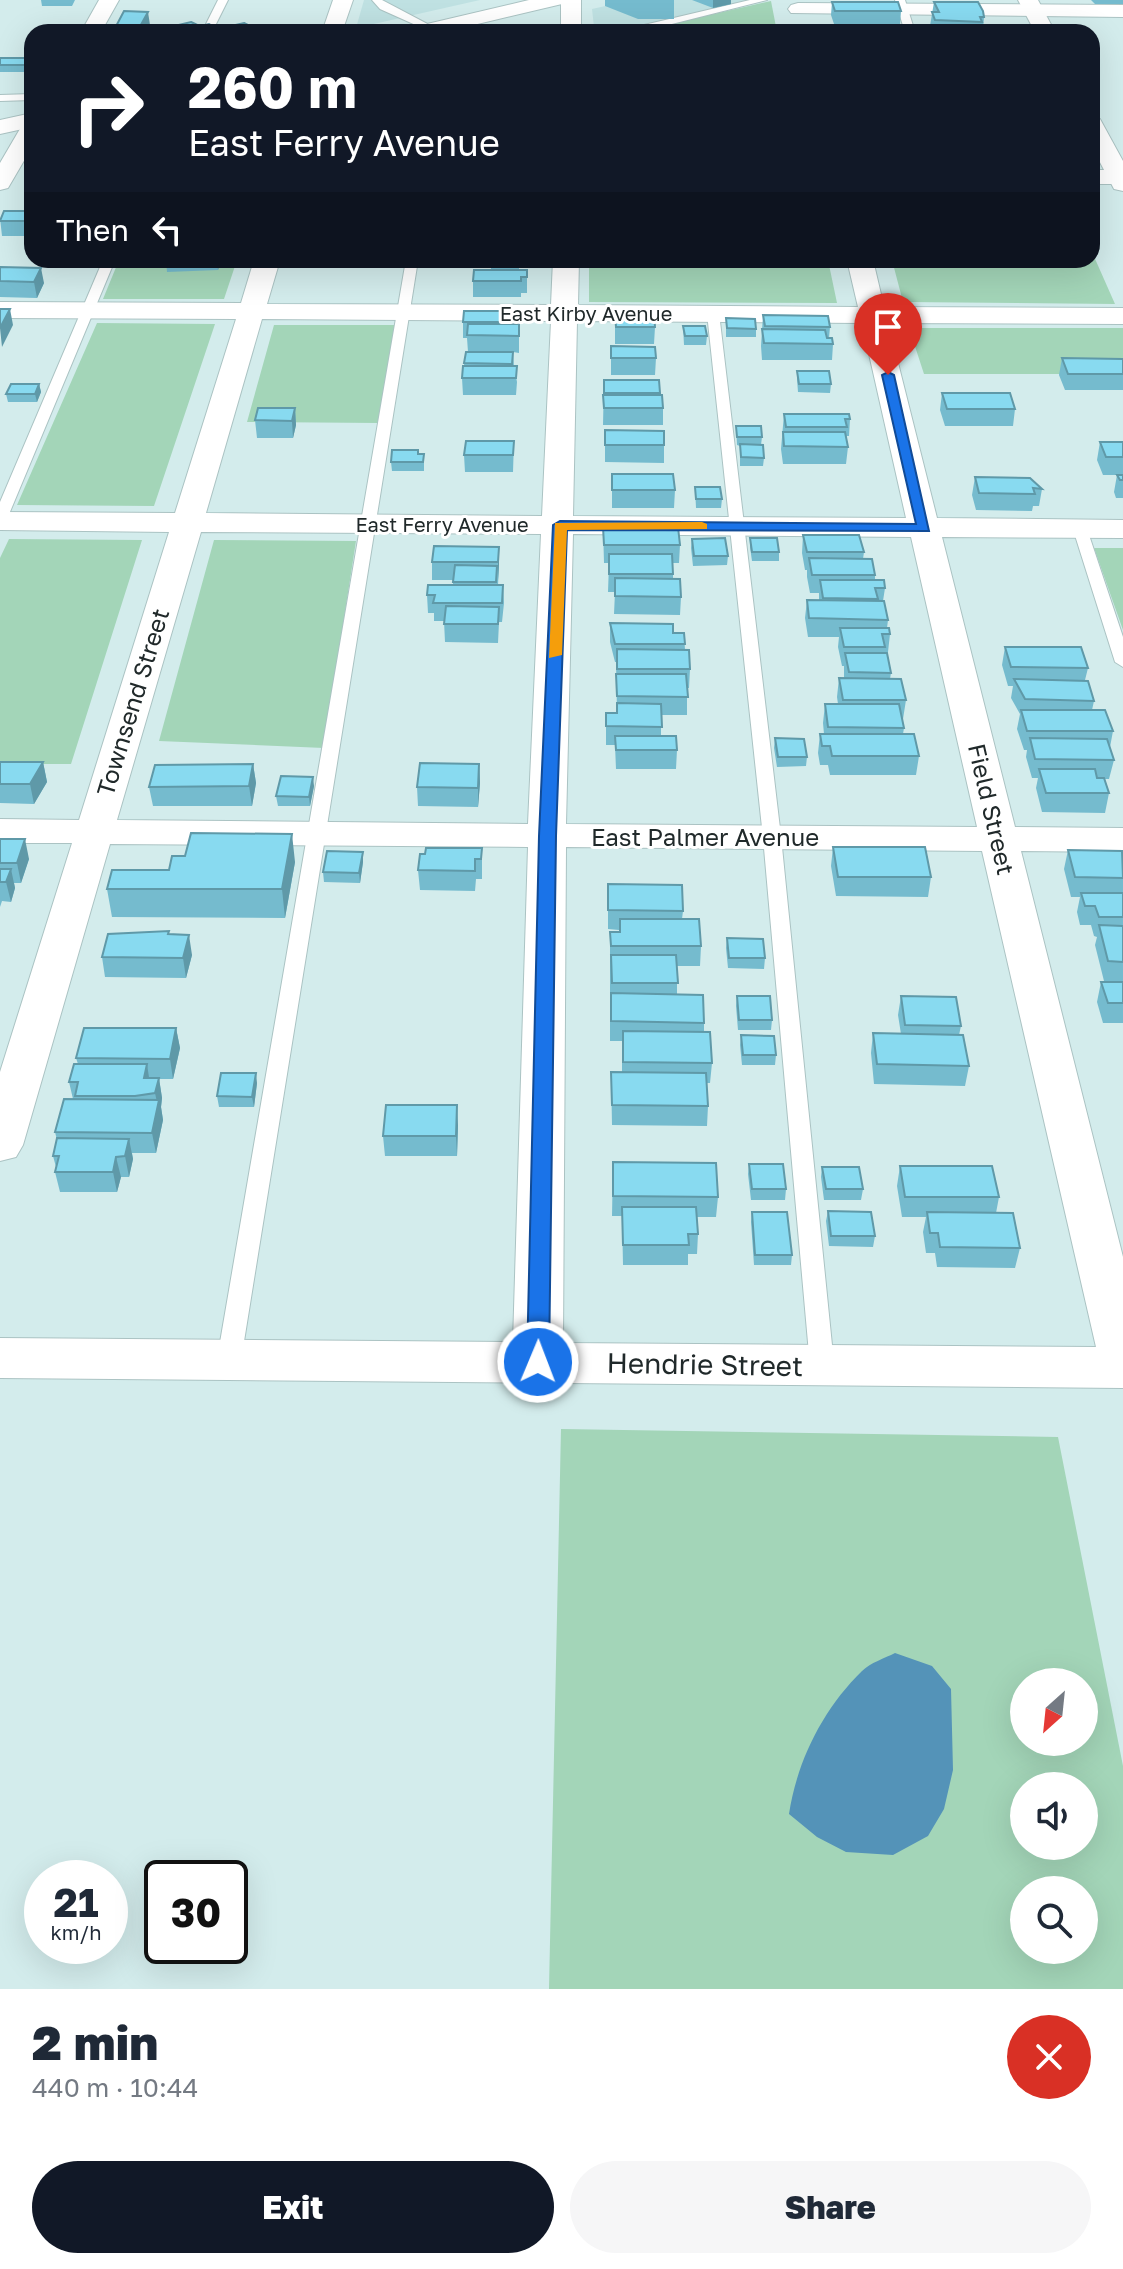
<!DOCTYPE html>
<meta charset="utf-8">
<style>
:root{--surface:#fff;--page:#f6f6f7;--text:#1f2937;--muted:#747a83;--accent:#111827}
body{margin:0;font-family:"Golos Text",sans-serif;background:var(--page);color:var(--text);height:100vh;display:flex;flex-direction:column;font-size:30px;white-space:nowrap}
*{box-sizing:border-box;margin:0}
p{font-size:26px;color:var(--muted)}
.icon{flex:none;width:44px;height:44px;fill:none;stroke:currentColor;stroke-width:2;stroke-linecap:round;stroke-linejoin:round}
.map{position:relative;height:1989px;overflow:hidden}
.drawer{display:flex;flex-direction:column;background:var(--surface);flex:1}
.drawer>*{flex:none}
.hud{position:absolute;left:24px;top:24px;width:1076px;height:244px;border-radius:24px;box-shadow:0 8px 32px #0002;background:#111827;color:#fff;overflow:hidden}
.needle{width:52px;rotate:207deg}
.fabs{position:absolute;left:1010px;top:1668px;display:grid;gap:16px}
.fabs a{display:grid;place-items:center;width:88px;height:88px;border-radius:50%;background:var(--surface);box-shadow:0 8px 32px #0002;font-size:40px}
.speed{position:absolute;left:24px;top:1860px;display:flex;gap:16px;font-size:40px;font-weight:700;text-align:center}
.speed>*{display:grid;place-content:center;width:104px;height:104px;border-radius:50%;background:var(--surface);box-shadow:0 8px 32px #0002;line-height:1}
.speed small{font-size:20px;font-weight:400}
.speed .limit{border:4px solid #111;border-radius:12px;background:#fff;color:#111}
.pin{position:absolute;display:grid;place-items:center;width:68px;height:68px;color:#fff;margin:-82px -34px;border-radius:50% 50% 50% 0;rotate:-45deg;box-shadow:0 0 8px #0007}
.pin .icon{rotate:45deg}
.me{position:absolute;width:88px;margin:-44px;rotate:1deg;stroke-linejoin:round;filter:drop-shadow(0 0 6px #0008)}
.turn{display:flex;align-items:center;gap:28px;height:168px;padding:0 32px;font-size:36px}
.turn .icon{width:104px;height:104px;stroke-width:2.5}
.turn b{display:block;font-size:56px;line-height:68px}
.then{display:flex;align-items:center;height:76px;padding:0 32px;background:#0003;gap:16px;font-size:30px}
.round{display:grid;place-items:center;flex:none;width:84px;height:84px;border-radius:42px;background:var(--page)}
.headline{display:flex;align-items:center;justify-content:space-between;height:136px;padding:0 32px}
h1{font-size:48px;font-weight:800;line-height:60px}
.button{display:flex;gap:16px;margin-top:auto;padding:16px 32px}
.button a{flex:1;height:92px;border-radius:48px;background:var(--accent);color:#fff;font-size:32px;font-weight:800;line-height:92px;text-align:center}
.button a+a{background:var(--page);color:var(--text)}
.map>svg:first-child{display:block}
</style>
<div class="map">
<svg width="1123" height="1989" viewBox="0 0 1123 1989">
<rect width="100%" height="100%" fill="#d3ecec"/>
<!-- built -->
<path fill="#bfe1e2" d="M364,0h116l-124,28z
M632,0h125l-115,27h-48l-2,-18z"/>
<!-- green -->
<path fill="#a3d5b8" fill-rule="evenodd" d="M771,1l6,31h-186l52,-2z
M1092,252l23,52 -212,-2 -11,-42h200z
M119,260h118l-13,39h-121z
M589,260h239l9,43 -248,-1z
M97,323l118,1 -61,182 -137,-1z
M274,325h123l-18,98 -132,-1z
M909,328h214v46h-199z
M9,539l133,1 -71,224h-71v-206z
M214,540l142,1 -32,207 -165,-7z
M1094,548h29v82z
M561,1429l497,8 65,329v223h-574zM1024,1682h60v60h-60zM1024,1786h60v60h-60zM1024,1890h60v60h-60z"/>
<!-- water -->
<path fill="#5493b8" d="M895,1653l37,13 19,23 2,81 -9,39 -16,27 -35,19 -47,-3 -29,-15 -28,-23c8,-53 34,-105 73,-143 8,-8 23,-13 33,-18z"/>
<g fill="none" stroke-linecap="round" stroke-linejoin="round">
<!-- service casing -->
<g stroke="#abc3c3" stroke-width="2">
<path id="service" d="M218,0h10l-16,32h-10z
M372,0h10l55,29 -8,2 -49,-22z
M750,0h17l-123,31 -73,1 -5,-3 5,-3 73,-1z
M895,0h10l10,32h-10z
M264,27l69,-1 5,3 -5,3h-72z
M32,94v6l-32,1v-6z
M103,260h12l-108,259 -7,4v-21z
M406,260h12l-177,1100 -4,7 -8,3 -8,-3 -4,-7z
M713,309l6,4 62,524 53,528 -3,7 -9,3 -9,-3 -3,-7 -47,-528 -56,-524z
M1080,525l7,4 36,108v30l-8,-5 -42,-133z"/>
</g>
<!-- minor casing -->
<g stroke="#abc3c3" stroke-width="2">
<path id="minor" d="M99,0h20l-18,32h-20z
M333,0h20l-11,32h-20z
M561,0h20v32h-20z
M798,3l325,2v12l-332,-4 -3,-4 3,-4z
M32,120v27l-24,41 -8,2v-27l24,-41z
M1092,170h31v14h-31z
M254,260h26l-13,44 284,1 2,-45h26l-1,45 280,2 -11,-47h26l11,47 239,1v16l-235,-1 49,195 186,2v18l-181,-1 73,290 108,1v24l-102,-1 102,406v131l-1123,-10v-40l513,4 15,-495 -418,-3 -87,301 -7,12 -16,4v-89l72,-229h-72v-24l79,1 90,-288 -169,-2v-18l175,1 61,-194 -236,-1v-16l241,1zM262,319l289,2 -9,195 -336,-3zM577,321l285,2 44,195 -333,-2zM201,532l340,2 -13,290 -411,-4zM573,534l338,3 66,290 -411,-3zM566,847l416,4 114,496 -533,-4z"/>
</g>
<!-- secondary casing -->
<g stroke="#abc3c3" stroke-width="2">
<path id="secondary" d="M1018,0h20l17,32h-20z
M1092,117l8,2 23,42v30l-9,-2 -22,-42z"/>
</g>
<!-- primary casing -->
<g stroke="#abc3c3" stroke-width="2">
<path id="primary" d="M529,0h36l-3,4 -118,28h-37l3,-4z
M32,113v14l-32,7v-14z"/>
</g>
<!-- service -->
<use href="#service" fill="#fff" fill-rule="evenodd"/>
<!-- minor -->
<use href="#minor" fill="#fff" fill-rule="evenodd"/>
<!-- secondary -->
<use href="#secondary" fill="#fff" fill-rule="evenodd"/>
<!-- primary -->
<use href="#primary" fill="#fff" fill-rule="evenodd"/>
</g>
<!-- wall -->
<path fill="#75bbce" d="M41,0h34l-3,6h-30z
M605,0h69v19h-36l-33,-13z
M692,0h39v4l-18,4z
M1091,0h32v4h-28z
M832,2l69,9 -1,13h-66l-3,-9z
M934,2l50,15 -1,13h-2v2h-48l-3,-6z
M0,58h30l1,7 -5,7h-26z
M32,211v25h-30l-2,-18z
M166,260h55l-3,10 -51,2z
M305,260h45l-1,1z
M491,260h28v10h8v23h-6v4h-48v-16l18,-11z
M0,267l44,16 -7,15 -37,-1z
M615,313l40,14 -1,17h-39z
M509,315h6l1,9h3v29l-6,-1 1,14 3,16 -1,13h-53l-1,-17 4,-26h2l-1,-14h-4v-16z
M763,315l67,12 -1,11 4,6 -1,16h-70l-1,-14z
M726,318l30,11v8h-30z
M683,326l24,10 -1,9h-22z
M611,346l45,12 -1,17h-44z
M1062,358l61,1v31h-58l-6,-15z
M797,371l34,13 -1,9 -32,-1 -1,-13z
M604,380h55l1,15 3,13v17h-60z
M39,384l2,8 -4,10h-29l-2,-8z
M942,393l73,16 -2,17h-68l-5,-16z
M295,408l1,17 -3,13h-36l-2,-18z
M784,414l66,5 -1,17h-3l2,11 -2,17h-63l-2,-15z
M736,426l26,11 -1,8 3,13 -1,8h-23v-20l-3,-1z
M605,430l59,15v18l-59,-1z
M514,441l-1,31h-48l-1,-17z
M1100,442h23v56h-7l-2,-6 3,-17h-14l-6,-15z
M419,454l5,9v8h-32l-1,-9z
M612,474l63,16 -1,18h-62z
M975,477l67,12 -3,17h-6l-1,5 -56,-1 -4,-15z
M695,487l27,12 -1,9h-25z
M603,527l77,18 -1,18h-6v16l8,18 -1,18 -66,-1 1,-22h-7l1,-29h-5z
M803,535l61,17 -1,7 12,16v5l10,8 -2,13 5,19 -1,8 3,6 -2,18 -3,1 6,20 -1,6 16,21 -3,19h-1l2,9 -1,6 16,22 -3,19h-86l-2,-10h-8l-2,-12 2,-19h4l-1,-11 2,-19h13l-1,-7 2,-19h5v-12h-2l-4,-19 1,-10h-31l-3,-19 2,-18h12v-7h-9l-3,-16v-7h-2l-3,-17z
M750,538l29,14v9h-27l-2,-14z
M692,539l36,17 -1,9 -34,1 -2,-18z
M499,547v18l-1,20h5l1,18 -2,19h-3l-1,21 -53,-1 -1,-21h-10v-8h-6l-1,-18 26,-10v-5h-21v-18z
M610,623l63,10h11l1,17 5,19 -1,19h-2v27h-26v21l16,14 -1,19h-60l-1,-24h-9v-32h11l-1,-51h-1l-5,-20z
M1005,647l83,21 -3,12 9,21 -2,9 21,21 -3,16 4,13 -5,19h-4l4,14 -4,20 -63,-1 -6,-24 2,-10h-6l-6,-21 1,-7h-3l-7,-21 3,-15 -9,-16 2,-12h-5l-6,-21z
M775,738l32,19 -1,9 -29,1 -3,-19z
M0,762h43l4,20 -13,22 -34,-1z
M253,764l3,19 -4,23h-99l-4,-19z
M479,764l1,19 -2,24 -60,-1 -1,-19z
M314,786l-4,20h-32l-2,-10z
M0,839l29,20 -8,24h-7l1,5 -4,14 -9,-1 -2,6z
M833,847l98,30 -3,20 -92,-1 -5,-30z
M482,848v31h-6l-1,12 -55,-1 -2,-20z
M1068,850l55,3v129l-19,-1 -9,-36 2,-8 -3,-1 -3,-11h-11l-3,-13 3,-15h-9l-7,-28z
M295,862l-10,56 -173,-1 -5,-28 62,-19z
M363,862l-3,21 -36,-1 -1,-10z
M608,884l75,27 -1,8 19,27 -1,20h-23v28l27,29v9l8,31 -2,20h-4l2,23 -1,20 -95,-1 -1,-53h11v-31h-12v-109h9v-2l-11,-1z
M170,934l22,21 -6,23 -81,-1 -3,-20z
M727,938l38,20 -1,11 -36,-1 -2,-20z
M1101,982h22v41h-20l-6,-21z
M737,996l35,24 -1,10h-33l-2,-24z
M901,996l60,30 -2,9 10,31 -4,20 -91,-2 -3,-31 2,-20 28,1 -3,-19z
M176,1028l4,20 -7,31h-14l3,19 -1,9 2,13 -7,33h-24l1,6 -4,18h-8l-4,15h-57l-5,-20 1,-5 -3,-11 4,-16 -2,-8 18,-33 -4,-17 9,-18 -2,-6z
M741,1035l35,20 -1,10h-33l-2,-20z
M257,1083l-3,24h-35l-2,-11z
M458,1125l-1,31h-72l-2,-20z
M613,1162l105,35 -2,20h-19l1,17 -1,20h-9v11h-65l-1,-49h-10z
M749,1164l37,25 -1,11h-34l-3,-26z
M900,1166l99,31 -3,16 24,35 -5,20 -78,-1 -2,-14h-9l-3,-21 3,-15h-24l-5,-31z
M822,1167l41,22 -2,11h-37l-3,-23z
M828,1211l47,25 -2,11 -44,-1 -3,-25z
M752,1212l40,43 -1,10h-37l-3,-43z"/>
<!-- shaded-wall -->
<path fill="#5f99a8" d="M713,0h18v4l-18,4z
M148,12l2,13 -4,7h-9z
M30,58l1,7 -5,7 -1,-7z
M217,260h4l-3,10z
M41,268l3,15 -7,15 -3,-16z
M10,309l3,16 -11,22 -2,-19z
M39,384l2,8 -4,10 -2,-8z
M295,408l1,17 -3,13 -1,-17z
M499,547v18l-1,15v-18z
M43,762l4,20 -13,22 -4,-20z
M253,764l3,19 -4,23 -3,-20z
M479,764l1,19 -2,24v-19z
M313,777l1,9 -4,20 -1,-9z
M292,834l3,28 -10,56 -3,-29z
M25,839l4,20 -8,24 -4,-20z
M363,852v10l-3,21 -1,-10z
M11,869l4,19 -4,14 -5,-20z
M189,935l3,20 -6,23 -3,-20z
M176,1028l4,20 -7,31 -3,-20z
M147,1064l3,20 -6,-6z
M256,1073l1,10 -3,24 -2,-10z
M159,1078l3,20 -1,9 2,13 -7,33 -4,-20 6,-26 -3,-14z
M457,1105l1,20 -1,31 -1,-20z
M129,1139l4,20 -4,18 -4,-21z
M116,1157l5,20 -4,15 -4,-20z"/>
<!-- building -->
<path fill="#88daf0" stroke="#5f99a8" stroke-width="2" d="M832,2h66l3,9h-66z
M934,2h44l5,9 1,6h-4l2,5 -47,-2 -3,-8h7z
M124,11l24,1 -11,20h-24z
M191,22l21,10h-63z
M244,23l18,9h-50l-12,-6 9,-2 9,5z
M485,29l6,3h-18z
M0,58h30l-5,7h-25z
M4,211h28v10h-32z
M0,267l41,1 -7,14 -34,-1z
M474,270h53v7h-6v4h-48z
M0,309h10l-10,19z
M464,311h45v4h6v7h-52z
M615,313h39l1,14h-39z
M763,315l65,1 2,11 -65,-1z
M726,318l29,1 1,10 -29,-1z
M468,324h51v12l-52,-1z
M683,326h22l2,10h-22z
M762,329l63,1 2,8h5l1,6 -69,-1z
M611,346l44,1 1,11h-45z
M466,352h47l-1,12 -48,-1z
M1062,358l61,1v15h-55z
M463,366h54l-1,12h-54z
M797,371h32l2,13h-32z
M604,380h55l1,13h-56z
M11,384h28l-4,10h-29z
M942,393h68l5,16h-68z
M603,395h59l1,13h-59z
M258,408h37l-3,13 -37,-1z
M784,414h65l1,5h-5l2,8h-61z
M736,426h25l1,11h-25z
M605,430l59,1v14h-59z
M783,432h62l3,15 -64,-1z
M466,441h48l-1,14h-49z
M1100,442h23v15h-17z
M740,444l23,1 1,13 -23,-1z
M392,450h26v4h6l-1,8h-32z
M612,474h61l2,16h-63z
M1117,475h6v5h-3z
M975,477l55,1 12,11 -9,-1 2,6 -56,-1z
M695,487h25l2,12h-26z
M603,527h75l2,18h-76z
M803,535h56l5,17h-57z
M725,538l3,18h-34l-2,-17z
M750,538h27l2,14h-27z
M434,546l65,1 -1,15h-66z
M609,554h63l1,20h-64z
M809,558l63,1 3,16h-63z
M455,565l42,1 -1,16h-43z
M615,578l65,1 1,18 -66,-1z
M820,580h64l1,8h-10l3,11 -55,-1z
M428,585h75l-1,18h-69l2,-8h-8z
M807,600l77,1 4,19 -79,-2z
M446,606l53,1 -1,17h-54z
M610,623l63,1v9h11l1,11h-70z
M840,628h49l1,6h-8l3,13h-41z
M1005,647h76l7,21 -77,-1z
M617,649l72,1 1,19h-73z
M845,653h42l4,20 -42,-1z
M616,674h70l2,23 -71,-1z
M839,678l62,1 5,21h-63z
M1014,679l74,2 6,20 -69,-2z
M617,703l44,1 1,23 -56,-1v-13h11z
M825,704h74l5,24 -76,-1z
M1021,710h84l8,21h-86z
M820,734h94l5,22h-87l-2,-10h-8z
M615,736h61l1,14h-61z
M775,738l29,1 3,18h-29z
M1030,738l77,1 7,21 -79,-1z
M0,762h43l-13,22h-30z
M420,763l59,1 -1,24 -61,-1z
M253,764l-4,22 -100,1 6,-22z
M1039,769h56l2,9h7l5,15h-63z
M281,776l32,1 -4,20 -33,-1z
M191,833l101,1 -10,55h-175l5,-19h57l3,-14h13z
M0,839h25l-8,24h-17z
M833,847h92l6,30h-93z
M426,848h56l-1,11h-6v12l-57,-1 2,-16h5z
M1068,850l54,1 1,27 -48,-1z
M327,851l36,1 -4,21 -36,-1z
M0,869h11l-5,13h-6z
M608,884l74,1 1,26 -75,-1z
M1081,893h42v24h-24l-4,-11h-10z
M620,919h79l2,27h-90l-1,-14h10z
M1099,925l24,1v36l-15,-1z
M169,931l-1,3 21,1 -6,23 -81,-1 6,-23z
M727,938l36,1 2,19h-36z
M611,955h65l2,28h-66z
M1101,982h22v21h-15z
M611,993l92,2 1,28 -93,-2z
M737,996h33l2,24h-33z
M901,996l55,1 5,29 -56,-1z
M84,1028h92l-6,31 -94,-1z
M623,1031l87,1 2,31 -89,-1z
M873,1033l90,2 6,31 -92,-2z
M741,1035l33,1 2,19h-33z
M74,1064h73l-3,14h15l-4,15 -20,3h-60l3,-14h-9z
M611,1072l95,1 2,33 -96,-1z
M221,1073h35l-4,24 -35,-1z
M64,1099l95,1 -7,33 -97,-1z
M386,1105h71l-1,31h-73z
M57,1138l72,1 -4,17 -9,1 -3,15h-58l4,-16h-6z
M613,1162l103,1 2,34 -105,-1z
M749,1164h34l3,25h-34z
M900,1166h92l7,31h-94z
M822,1167h37l4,22h-37z
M622,1207h74l2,27h-10l1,11h-66z
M828,1211l43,1 4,24h-44z
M752,1212h35l5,43h-37z
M927,1212l86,1 7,35 -80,-1 -2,-14h-8z"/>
<!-- route -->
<path fill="#1a73e8" stroke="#114b97" stroke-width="2" d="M888,372l6,3 35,156 -362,-1 -11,306 -7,526 -3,7h-16l-3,-7 12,-526 14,-311 7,-4 356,3 -34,-149z"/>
<!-- slow -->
<path fill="#f59e0b" d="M702,522l5,2v5l-140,1 -5,125 -13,3 6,-135z"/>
<g text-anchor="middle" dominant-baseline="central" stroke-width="6" stroke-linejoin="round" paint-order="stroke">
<!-- far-street labels -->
<g font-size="20" fill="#20292a" stroke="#fff">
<text x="586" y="313">East Kirby Avenue</text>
<text x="442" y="524">East Ferry Avenue</text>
</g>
<!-- street labels -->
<g font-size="24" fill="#20292a" stroke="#fff">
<text transform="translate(132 702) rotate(-73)">Townsend Street</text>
<text transform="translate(992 809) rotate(77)">Field Street</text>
<text x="705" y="836">East Palmer Avenue</text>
</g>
<!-- near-street labels -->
<g font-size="28" fill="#20292a" stroke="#fff">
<text transform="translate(705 1364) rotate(1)">Hendrie Street</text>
</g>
</g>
</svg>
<div class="fabs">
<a><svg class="needle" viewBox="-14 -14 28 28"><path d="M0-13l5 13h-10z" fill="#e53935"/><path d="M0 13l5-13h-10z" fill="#747a83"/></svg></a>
<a><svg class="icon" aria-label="sound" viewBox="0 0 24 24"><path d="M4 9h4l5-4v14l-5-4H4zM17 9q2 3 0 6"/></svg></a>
<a><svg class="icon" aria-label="search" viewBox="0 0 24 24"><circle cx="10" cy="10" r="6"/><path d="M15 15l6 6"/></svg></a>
</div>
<div class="speed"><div>21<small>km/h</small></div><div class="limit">30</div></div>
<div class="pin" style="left:888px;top:375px;background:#d93025"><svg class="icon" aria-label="arrive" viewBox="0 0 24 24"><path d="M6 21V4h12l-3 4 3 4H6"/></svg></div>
<svg class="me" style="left:538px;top:1362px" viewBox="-20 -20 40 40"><circle r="17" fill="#1a73e8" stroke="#fff" stroke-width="3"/><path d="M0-11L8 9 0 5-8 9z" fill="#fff"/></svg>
<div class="hud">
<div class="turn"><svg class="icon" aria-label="right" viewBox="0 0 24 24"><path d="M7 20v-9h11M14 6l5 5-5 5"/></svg><div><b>260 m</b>East Ferry Avenue</div></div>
<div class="then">Then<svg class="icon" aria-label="left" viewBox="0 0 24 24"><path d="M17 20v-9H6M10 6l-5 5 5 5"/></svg></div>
</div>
</div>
<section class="drawer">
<div class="headline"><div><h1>2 min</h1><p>440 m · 10:44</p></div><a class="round" style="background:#d93025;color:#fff"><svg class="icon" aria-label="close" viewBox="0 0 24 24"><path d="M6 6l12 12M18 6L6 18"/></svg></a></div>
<div class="button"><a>Exit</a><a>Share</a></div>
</section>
